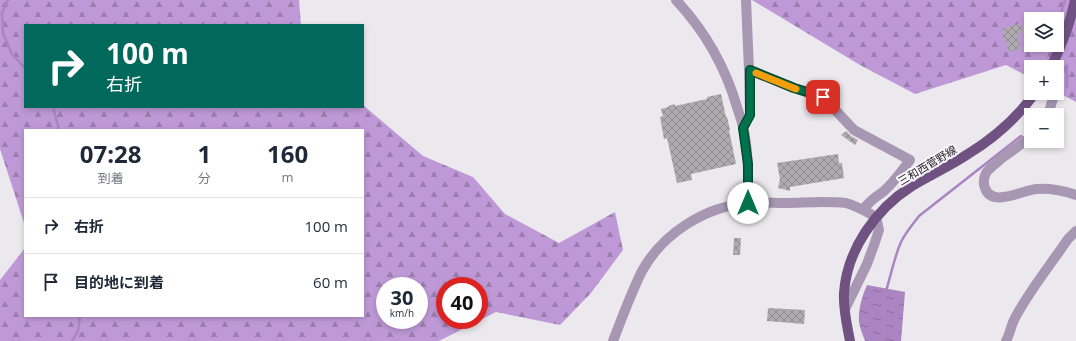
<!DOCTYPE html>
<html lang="ja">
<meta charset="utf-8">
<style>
:root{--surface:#fff;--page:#f2f2f3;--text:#1f2937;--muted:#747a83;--line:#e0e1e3}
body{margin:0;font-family:"Open Sans","Noto Sans JP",sans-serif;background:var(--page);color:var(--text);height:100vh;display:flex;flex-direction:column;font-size:15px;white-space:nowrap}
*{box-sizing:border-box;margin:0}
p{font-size:13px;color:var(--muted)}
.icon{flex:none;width:22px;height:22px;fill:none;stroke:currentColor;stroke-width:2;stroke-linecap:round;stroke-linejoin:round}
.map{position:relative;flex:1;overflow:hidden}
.panel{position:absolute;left:24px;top:129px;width:340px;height:188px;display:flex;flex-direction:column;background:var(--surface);border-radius:0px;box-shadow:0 2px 6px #0003}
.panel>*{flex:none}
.guide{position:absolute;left:24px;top:24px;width:340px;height:84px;border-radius:0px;box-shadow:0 2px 6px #0003;background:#00695c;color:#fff;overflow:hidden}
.fabs{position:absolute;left:1024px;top:12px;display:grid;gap:8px}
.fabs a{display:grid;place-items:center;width:40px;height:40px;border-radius:0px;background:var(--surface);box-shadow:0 2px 6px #0003;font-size:20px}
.speed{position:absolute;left:376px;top:277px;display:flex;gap:8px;font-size:20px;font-weight:700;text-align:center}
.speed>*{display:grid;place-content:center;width:52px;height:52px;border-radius:50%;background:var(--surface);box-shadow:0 2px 6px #0003;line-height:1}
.speed small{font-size:10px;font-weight:400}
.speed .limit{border:6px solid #d22;background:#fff;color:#111}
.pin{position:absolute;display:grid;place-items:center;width:34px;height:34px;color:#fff;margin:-17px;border-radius:8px;box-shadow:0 2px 6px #0006}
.me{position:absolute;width:44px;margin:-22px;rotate:0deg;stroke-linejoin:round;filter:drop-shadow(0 0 3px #0008)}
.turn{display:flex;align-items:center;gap:14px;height:84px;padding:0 16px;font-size:18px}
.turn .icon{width:52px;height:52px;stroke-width:2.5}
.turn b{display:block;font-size:28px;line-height:34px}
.eta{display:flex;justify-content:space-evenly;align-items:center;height:68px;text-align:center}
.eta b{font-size:24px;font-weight:700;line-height:28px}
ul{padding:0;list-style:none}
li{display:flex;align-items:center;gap:12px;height:56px;padding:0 16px;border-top:1px solid var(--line)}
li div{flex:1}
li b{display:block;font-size:15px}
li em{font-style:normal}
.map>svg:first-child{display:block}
</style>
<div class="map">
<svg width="1076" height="341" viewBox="0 0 1076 341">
<defs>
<pattern id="forest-firs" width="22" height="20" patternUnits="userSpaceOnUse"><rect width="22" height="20" fill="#bf99d7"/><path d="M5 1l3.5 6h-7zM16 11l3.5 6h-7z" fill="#9b7dae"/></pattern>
<pattern id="water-ripples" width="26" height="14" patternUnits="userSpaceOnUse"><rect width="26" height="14" fill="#aa85c1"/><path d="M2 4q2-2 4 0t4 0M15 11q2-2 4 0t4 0" fill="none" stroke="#8a6d9d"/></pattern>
<pattern id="building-cross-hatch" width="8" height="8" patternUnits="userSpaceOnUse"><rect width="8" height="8" fill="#aeaab0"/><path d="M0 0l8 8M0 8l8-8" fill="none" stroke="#8e8a8f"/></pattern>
</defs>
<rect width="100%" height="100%" fill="#ebe8ee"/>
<!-- forest -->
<path fill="url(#forest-firs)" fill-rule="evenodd" d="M0,0h299l2,25h-276v82h338v-2l60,51 50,21 32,37 54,29 56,-31 8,38 -32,43 -31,32 -64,-13 -57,29h-439v-61l25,-32v68h338v-186h-338v96l-25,-77zM385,286h34v34h-34zM445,286h34v34h-34z
M752,0h324v102l-19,-10v-25h-26v11l-25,-13 -91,29 -55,-29zM1031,19h26v26h-26z"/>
<!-- water -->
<path fill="url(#water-ripples)" d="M867,285l38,7 -4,49h-36c-2,-6 -5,-12 -6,-19 -1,-12 3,-26 8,-37z"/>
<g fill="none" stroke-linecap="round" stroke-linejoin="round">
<!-- stream -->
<path stroke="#aa85c1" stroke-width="2.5" d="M8,0l-6,13 1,20 9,21 13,14
M1058,29l1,-9 6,-20
M1067,66v21
M1057,85l9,-19
M53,107l6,23
M886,291c5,-16 8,-33 15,-49 5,-10 12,-18 18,-26l102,-80
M72,341l6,-10 2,-15"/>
</g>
<!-- building -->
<path fill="url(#building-cross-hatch)" d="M1018,24h3l2,8h-3l1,2 -4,1 4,14 -12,3 -4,-13h-1l-2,-10z
M721,94l5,23h1l3,13h-1l7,34 -45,10 1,6 -15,3 -10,-45 -3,1 -4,-22 3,-1 -2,-7 8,-2 -1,-1 7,-2v2l32,-7v-2z
M846,131l5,5 7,4 -3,5 -14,-10z
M838,154l1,9h3l2,15 -54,9v4l-12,-3 2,-9 -3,-16z
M734,238h7l-1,17h-7z
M768,308l37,2 -1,14 -37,-3z"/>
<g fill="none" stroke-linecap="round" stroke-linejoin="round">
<!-- minor -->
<path stroke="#a797b2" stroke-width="10" d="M676,0c29,31 49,66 61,107 2,7 5,14 6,20 6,25 5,51 5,76
M749,70l45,18 29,9 31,33 56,30c-8,11 -16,22 -26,31 -9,7 -14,9 -21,19
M1048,115l6,-20 -2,-2
M743,128l7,-13 -1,-45 -3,-70
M1031,136c-9,8 -19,15 -29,22 -5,5 -12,9 -16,15 -2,4 -3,10 -1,15 7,20 37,2 52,1 13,-1 27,2 39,6
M613,341c9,-23 18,-48 29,-70 21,-38 64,-65 107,-68 12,-1 24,0 36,0 12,0 24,-1 37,-1 7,0 16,0 24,1 11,3 21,9 30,14l3,13 -5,15 -7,19 -22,45
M1006,341c4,-7 5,-16 9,-23 14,-27 36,-54 53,-79l8,-8"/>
<!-- major -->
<path stroke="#705282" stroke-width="10" d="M1051,67c11,-22 19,-43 24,-67
M850,341c-3,-16 -7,-32 -6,-48 3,-44 32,-84 68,-107 18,-11 38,-20 56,-32 26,-16 49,-36 67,-61"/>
</g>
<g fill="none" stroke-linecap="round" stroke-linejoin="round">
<!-- route casing -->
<g stroke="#004b32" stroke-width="10">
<path id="route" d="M748,203v-39l-5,-36 7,-13v-45l44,18 29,9"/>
</g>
<!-- route -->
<use href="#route" stroke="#00734d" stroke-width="7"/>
<!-- slow -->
<path stroke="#f59e0b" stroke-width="7" d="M756,73l40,16"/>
</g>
<g text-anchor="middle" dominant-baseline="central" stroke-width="4" stroke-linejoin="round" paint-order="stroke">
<!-- street labels -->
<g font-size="11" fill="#282729" stroke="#f9f5fb">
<text transform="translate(927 165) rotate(-31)">三和西菅野線</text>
</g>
</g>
</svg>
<div class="fabs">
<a><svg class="icon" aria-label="layers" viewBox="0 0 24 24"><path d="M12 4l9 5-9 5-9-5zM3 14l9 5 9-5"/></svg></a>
<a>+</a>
<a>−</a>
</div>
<div class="speed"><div>30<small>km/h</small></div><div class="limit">40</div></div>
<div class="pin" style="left:823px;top:97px;background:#d93025"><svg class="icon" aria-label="arrive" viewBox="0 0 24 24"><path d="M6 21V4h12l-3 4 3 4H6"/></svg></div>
<svg class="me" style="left:748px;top:203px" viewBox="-20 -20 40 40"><circle r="19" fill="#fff"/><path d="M0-13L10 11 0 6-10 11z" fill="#00734d"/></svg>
<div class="guide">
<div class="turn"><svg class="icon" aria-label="right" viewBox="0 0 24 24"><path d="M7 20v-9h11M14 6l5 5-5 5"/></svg><div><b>100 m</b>右折</div></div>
</div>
<section class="panel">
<div class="eta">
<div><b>07:28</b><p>到着</p></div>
<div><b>1</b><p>分</p></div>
<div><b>160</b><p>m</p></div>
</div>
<ul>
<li><svg class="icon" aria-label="right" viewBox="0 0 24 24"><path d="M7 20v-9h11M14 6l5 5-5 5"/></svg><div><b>右折</b></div><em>100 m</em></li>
<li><svg class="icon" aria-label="arrive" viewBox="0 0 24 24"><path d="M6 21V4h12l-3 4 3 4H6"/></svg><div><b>目的地に到着</b></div><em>60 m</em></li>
</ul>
</section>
</div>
